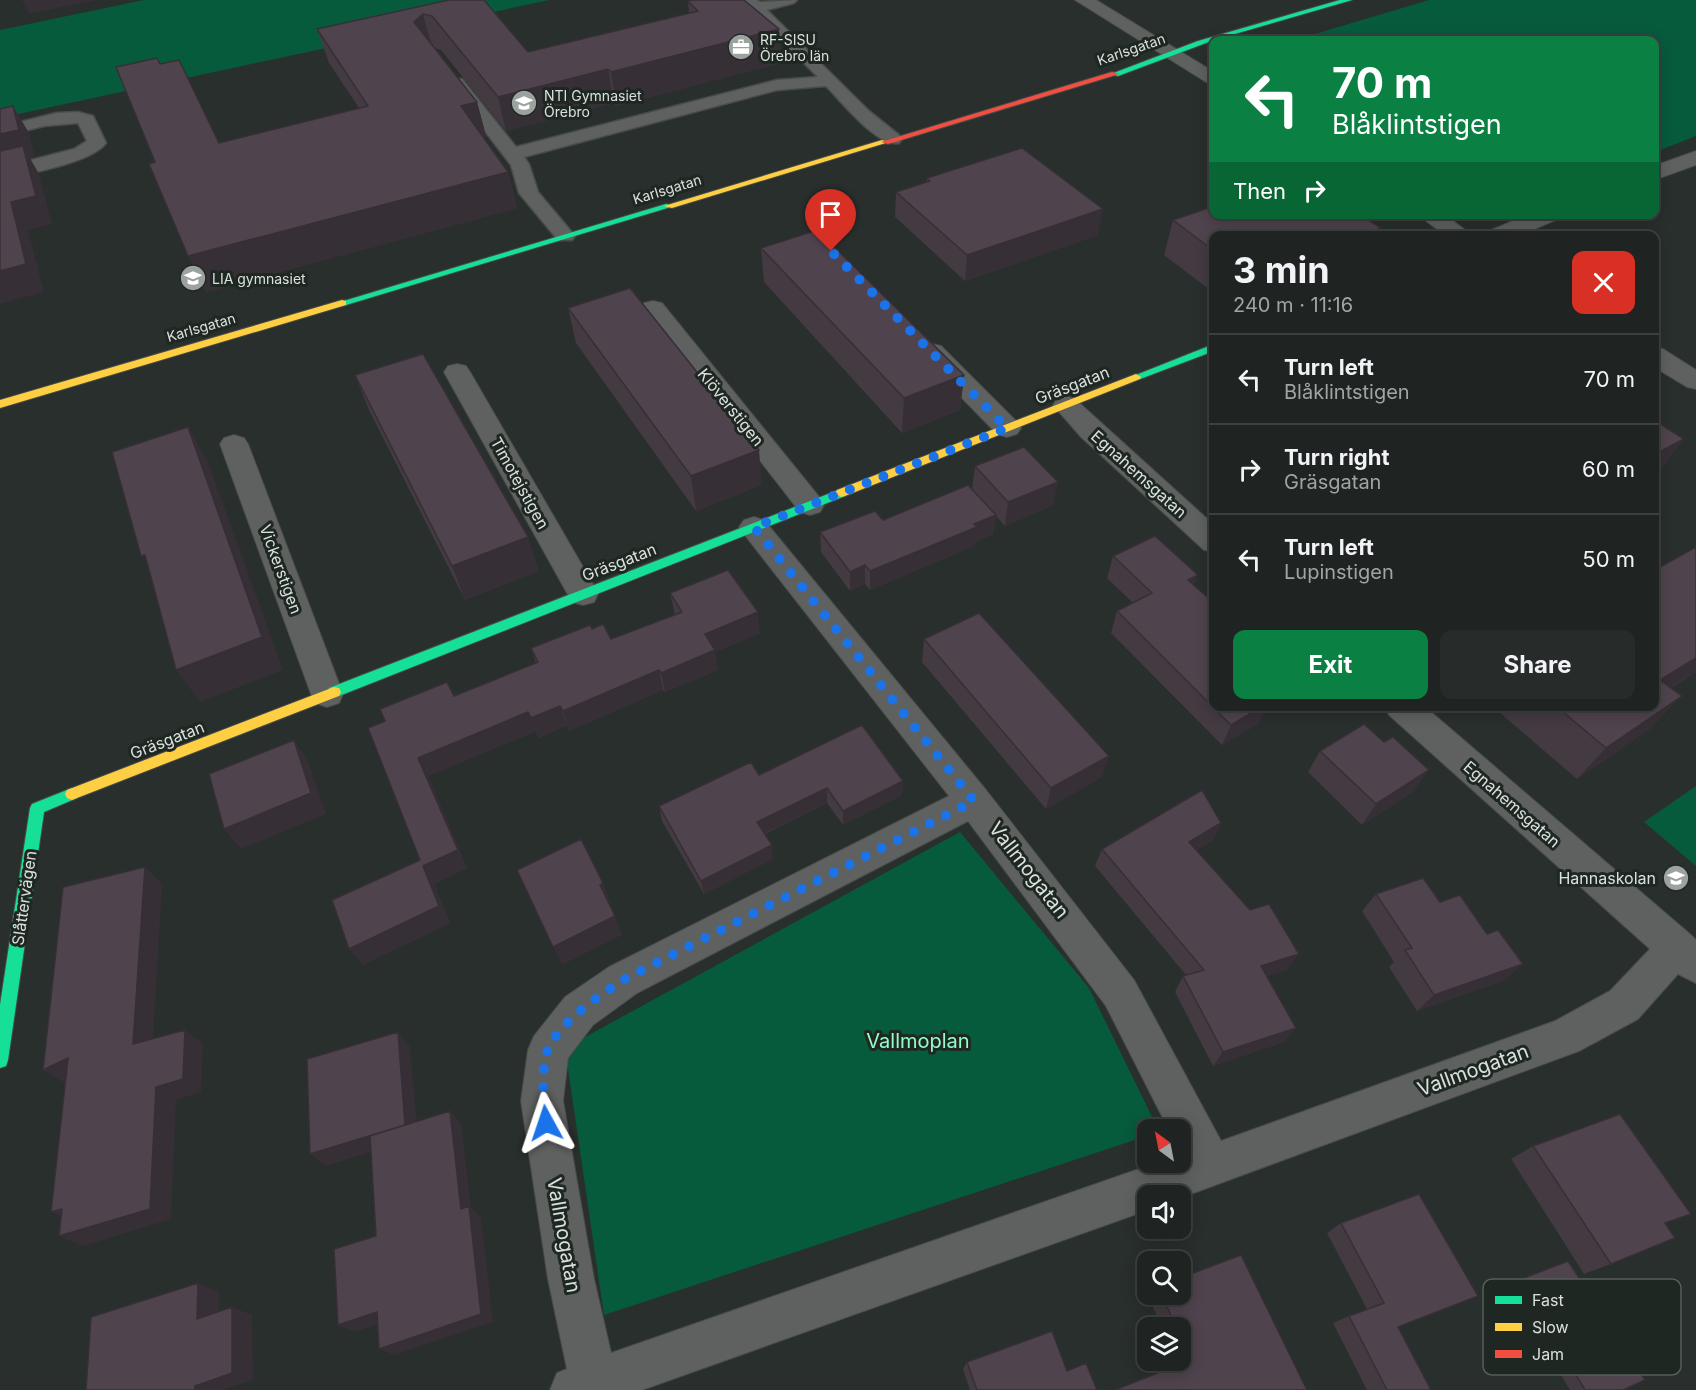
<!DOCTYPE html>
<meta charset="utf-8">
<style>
:root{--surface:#1f2321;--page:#272b2a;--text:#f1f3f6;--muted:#a1a4a5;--line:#3c403f;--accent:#0b8043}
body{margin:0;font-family:Inter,sans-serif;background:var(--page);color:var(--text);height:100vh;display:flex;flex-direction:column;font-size:22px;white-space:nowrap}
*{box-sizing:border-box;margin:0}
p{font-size:20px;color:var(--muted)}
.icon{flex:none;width:33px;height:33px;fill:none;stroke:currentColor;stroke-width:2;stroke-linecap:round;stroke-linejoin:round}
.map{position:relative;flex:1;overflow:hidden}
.details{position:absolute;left:1209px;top:231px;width:450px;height:480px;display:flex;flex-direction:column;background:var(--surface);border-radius:12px;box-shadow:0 3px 15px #0003,0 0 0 2px var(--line)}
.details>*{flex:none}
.guide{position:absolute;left:1209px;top:36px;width:450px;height:183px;border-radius:12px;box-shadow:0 3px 15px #0003,0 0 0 2px var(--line);background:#0b8043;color:#fff;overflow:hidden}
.needle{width:39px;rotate:328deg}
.controls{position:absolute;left:1137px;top:1119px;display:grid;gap:12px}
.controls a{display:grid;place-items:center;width:54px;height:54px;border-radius:12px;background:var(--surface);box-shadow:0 3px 15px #0003,0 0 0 2px var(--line);font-size:30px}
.pin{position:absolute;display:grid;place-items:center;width:51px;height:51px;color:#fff;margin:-62px -26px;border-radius:50% 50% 50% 0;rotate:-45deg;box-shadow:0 0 6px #0007}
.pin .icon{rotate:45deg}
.me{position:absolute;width:66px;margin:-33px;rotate:355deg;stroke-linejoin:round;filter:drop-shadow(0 0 4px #0008)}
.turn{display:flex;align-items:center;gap:21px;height:126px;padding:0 24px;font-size:27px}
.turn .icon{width:78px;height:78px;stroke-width:2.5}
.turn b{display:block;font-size:42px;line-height:51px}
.then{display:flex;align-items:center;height:57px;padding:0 24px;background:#0003;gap:12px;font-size:22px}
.round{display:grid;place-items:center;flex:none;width:63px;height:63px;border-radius:12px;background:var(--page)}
.overview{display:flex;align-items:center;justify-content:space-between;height:102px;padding:0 24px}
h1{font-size:36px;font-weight:700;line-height:45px}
.button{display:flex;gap:12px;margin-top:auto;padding:12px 24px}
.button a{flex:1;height:69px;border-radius:12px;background:var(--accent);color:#fff;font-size:24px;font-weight:700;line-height:69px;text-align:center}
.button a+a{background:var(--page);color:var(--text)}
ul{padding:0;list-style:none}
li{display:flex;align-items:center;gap:18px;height:90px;padding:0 24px;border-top:2px solid var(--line)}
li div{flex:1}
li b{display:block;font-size:22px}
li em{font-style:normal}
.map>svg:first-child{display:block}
</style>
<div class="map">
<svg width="1696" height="1390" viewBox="0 0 1696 1390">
<rect width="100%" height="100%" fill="#292f2c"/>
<!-- green -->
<path fill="#075b3d" d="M144,0h405l-549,118v-88z
M1429,0h267v136l-41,16 -1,-112h-359z
M1696,786v80l-52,-44z
M960,832l129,156 69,141 -10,1 -1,6 -543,179 -39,-267z"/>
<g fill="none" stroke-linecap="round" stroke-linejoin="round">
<!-- lane casing -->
<g stroke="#474b49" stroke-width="3">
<path id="lane" d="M740,0h17l3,2 37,-2 -3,3 -27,7 102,101 30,24 3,4 -3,4c-21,5 -58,-42 -73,-57l-49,4 -253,67 5,7 9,28 37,44 -3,4h-14l-39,-47 -8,-28 -63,-82 2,-4h12l54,68 261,-67 41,-3z
M78,112l15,4 13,27c-14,20 -81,31 -106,37v-12l74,-19 13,-8 -9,-18 -34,3 -44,11v-10l56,-14z"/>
</g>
<!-- street casing -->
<g stroke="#474b49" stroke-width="2">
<path id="street" d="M1075,0h21l118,72v15z
M1696,151v14l-42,15v-14z
M1417,214h27l29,22h-27z
M1529,214h32l-3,5 -40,17h-32l3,-5z
M653,301l9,2 158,195 4,7 -4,7 -10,3 -10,-3 -159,-204 3,-5z
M932,344l9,2 76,76 4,6 -4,6 -10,3 -10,-3 -74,-76 -4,-6 4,-6z
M1654,347l9,2 33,21v19l-9,-2 -33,-20z
M457,364l9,2 4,6 124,214 4,8 -4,8 -11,3 -11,-3 -128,-230 4,-6z
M1066,396l9,3 139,126v27l-10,-2 -123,-113 -28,-32 4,-6z
M234,435l10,3 4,6 95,250 -4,9 -12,4 -12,-4 -4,-9 -91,-250 4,-6z
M754,517l10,3 222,270 148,190 87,161 334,-120 55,-30 40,-42 -261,-234 -4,-9h39l267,229 5,5v43l-18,-9 -40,45 -59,32 -399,147v-2h-32v14l-506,180h-92l7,-17 10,-4 -19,-90 -27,-178 7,-51 6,-14 31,-39 44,-30 340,-171 -205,-262 -5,-7 5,-7zM968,821l138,185 63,124h11v32h-21l-548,191 -17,-74 -31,-178 5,-43 25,-33 44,-32z"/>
</g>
<!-- fast casing -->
<g stroke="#474b49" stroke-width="2">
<path id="fast" d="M1340,0h12l-138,40 -96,36 -7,-2 87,-33z
M666,204l8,2 -328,99h-8l-1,-2z
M1214,344v7l-74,28h-8l-1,-2z
M841,489l6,4 -2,3 -506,200h-10l-2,-4 2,-4z
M72,788l5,2 2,4 -2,4 -33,14 -36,248 -2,6 -6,2v-63l30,-197 2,-4z"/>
</g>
<!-- slow casing -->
<g stroke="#474b49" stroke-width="2">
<path id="slow" d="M882,140l7,2 -217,66 -8,-2z
M342,300l4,1v4l-346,103v-8z
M1136,374l5,3 -1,2 -295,117 -4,1 -6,-4 2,-3z
M334,687l5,1 2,4 -2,4 -262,102 -5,2 -5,-2 -2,-4 2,-4z"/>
</g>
<!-- jam casing -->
<g stroke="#474b49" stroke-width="2">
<path id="jam" d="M1112,72l7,2 -231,70 -7,-2z"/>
</g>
<!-- lane -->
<use href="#lane" fill="#5e615f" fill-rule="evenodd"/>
<!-- street -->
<use href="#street" fill="#5e615f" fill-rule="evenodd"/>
<!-- fast -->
<use href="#fast" fill="#16e098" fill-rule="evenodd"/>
<!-- slow -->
<use href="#slow" fill="#ffcf43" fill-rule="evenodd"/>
<!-- jam -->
<use href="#jam" fill="#f24e42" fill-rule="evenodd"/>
</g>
<!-- wall -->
<path fill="#443a42" d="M449,0l79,52 161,-39 -1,-12 91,28 1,34 -164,43 -2,-3 -108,28 -65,-81 -7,-2 43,54 9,34 -3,1 25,35 9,36 -311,84 -18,-36 -33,-94 5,-98 59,79 140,-35 -30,-45 -12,-34z
M927,178l171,57 -133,46 -70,-64 1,-25 31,-10z
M1173,220l41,16v57l-50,-38z
M761,248l203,127 -4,35 -58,23 -138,-151z
M568,308l194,177 -66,26 -120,-168z
M355,375l184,196 -74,29 -96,-190z
M975,466l78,39 -48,21 -9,-10 -3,18 -18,8 -1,4 -104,44 -5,-6 -15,7 -29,-39 -1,-20 63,-12 89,-31z
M1696,546v126l-25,16 -20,40 -74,51 -85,-73h162l1,-136 38,-21z
M1113,556l81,30 65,137 -37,22 -111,-112 6,-22 16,-8 -26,-25z
M670,593l90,40 -45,19 3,18 -53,22 -2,-2 -94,41 -2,-6 -28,13 -3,-7 -108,45 39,92 -33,16 16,39 -88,42 58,-105 -35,-139 104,-39 47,-19 -5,-15 61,-19 19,10 64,-24z
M924,639l178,138 -56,32 -124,-147z
M1320,751l94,40 -52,34 -54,-53z
M759,775l144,6 -1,14 -59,30 -16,-22 -62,31 8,25 -69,35 -42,-73 -3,-15z
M1221,823l-9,18 -16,9 91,120 -20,6 17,66 -71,24 -38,-74 8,-16 3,-1 -91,-109 7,-17z
M1376,894l64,8 47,32 18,46 -88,31 -28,-44 5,-5 -32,-51z
M1533,1146l133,78 -55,40 -27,10 -73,-115z
M1341,1223l57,104 33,63h-64l-34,-67 16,-7 18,-7 -40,-76z
M1568,1261l55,129h-53l-63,-105z
M1149,1294h31l127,96 -129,-25 -2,-5h4v-32h-18l-14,-33z
M967,1362l100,9 30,19h-127l-7,-21z"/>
<!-- shaded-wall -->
<path fill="#372f36" d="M22,0h74l-67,14z
M423,14l9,33 -18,-25z
M779,29l1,34 -164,43 -5,-34z
M608,69l6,34 -108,28 -8,-34z
M477,102l9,34 -16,5 -9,-35z
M13,106l16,27 6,24 -5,1 9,16 13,50 -24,6 16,62 -44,12v-33l11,-69 -11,-36v-32z
M508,172l9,36 -311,84 -18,-36z
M1103,209l-5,26 -133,46 2,-26z
M1381,228l-3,8h-17z
M964,375l-4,35 -58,23 2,-35z
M188,427l20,35 75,208 -83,32 -24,-32z
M1684,439l-26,35 -4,2v-21z
M759,450l3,35 -66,26 -5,-35z
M1058,482l-5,23 -48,21 3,-24z
M996,515l-3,19 -18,8 -1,4 -104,44v-19z
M528,537l11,34 -74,29 -13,-34z
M865,565v19l-15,7v-19z
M1198,575l-8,22 -2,-17z
M758,612l2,21 -45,19 3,18 -53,22 -4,-19 44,-39z
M1696,658v14l-42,25 6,-17z
M659,670l4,20 -94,41 -6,-20z
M1682,696l-31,32 -74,51 29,-31z
M560,706l7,19 -28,13 -8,-20z
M1255,706h12l-8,17 -37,22 9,-20z
M528,712l8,19 -108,45 39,92 -33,16 16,39 -88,42 -13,-16 74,-83 -5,-108z
M294,740l14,21 18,53 -85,35 -17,-20z
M1109,756l-7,21 -56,32 5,-21z
M1429,770l-15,21 -52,34 14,-21z
M903,781l-1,14 -59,30v-14z
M827,788v15l-68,33 -2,-14z
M1221,823l-9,18 -31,18 8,-17z
M772,845l1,14 -69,35 -3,-13z
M145,867l17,17 -10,174 -19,-14z
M603,883l7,19 -3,2 -7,-19z
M615,916l7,19 -60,30 -9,-18z
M1299,954l-12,16 -37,12 11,-16z
M1523,964l-18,16 -88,31 17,-16z
M1296,1028l-12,14 -71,24 10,-14z
M185,1030l18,14 -2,48 -25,8 -5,119 -88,27 -24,-10 97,-149z
M398,1032l12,15 8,90 -92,29 -16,-12z
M68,1058l-3,25 -22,-13z
M450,1111l11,13 10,84 10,9 12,105 -99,33 -15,-6 82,-140z
M62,1209l13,13 -24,-10z
M198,1283l21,9v34l-22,-7z
M232,1307l20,8 1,65 -31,10h-27v-4z
M377,1312l15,8 -38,12 -16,-7z"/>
<!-- building -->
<path fill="#4f434d" stroke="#372f36" stroke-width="1.5" d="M449,0h35l44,52 170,-41 -10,-10 5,-1h51l35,29 -168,43 -3,-3 -110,28 -66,-81 -9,-2 -9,8 63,80 -16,4 47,66 -320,84 -39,-92 6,-2 -39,-95 41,-9 3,6 19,-4 40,83 149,-37 -51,-77z
M13,106l6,24 -19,4v-25z
M23,146l13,50 -25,6 15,62 -26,7v-120z
M1022,148l81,61 -136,46 -71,-63 34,-11 -3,-3z
M1214,206v8h145l22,14 -20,8h-147v15l-41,-31z
M817,230l147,145 -60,23 -143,-150z
M630,288l129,162 -68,26 -123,-168z
M423,354l105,183 -76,29 -97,-191z
M1654,420l30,19 -30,16z
M188,427l74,210 -86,33 -31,-115 -4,1 -29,-104z
M1024,447l34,35 -50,20 -33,-36z
M968,485l28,30 -22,9 3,3 -107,44 -5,-6 -15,7 -30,-40 55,-21 8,9z
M1155,536l43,39 -10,5 26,23v103h49l-32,19 -114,-114 35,-18 -39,-37z
M1696,547v111l-36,22 22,16 -76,52 -50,-42h98v-136h1z
M728,570l30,42 -53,22 10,16 -54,23 -2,-3 -96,41 -3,-5 -29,12 -3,-6 -110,46 40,92 -35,16 16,40 -90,43 -17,-49 88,-40 -52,-132 17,-7 -5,-12 67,-27 7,14 35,-14 49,-20 -7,-14 59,-23 2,4 11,-5 8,15 71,-27 -12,-19z
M979,613l130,143 -58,32 -127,-149z
M1364,724l20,18 9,-5 36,33 -53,34 -56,-53z
M862,725l41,56 -60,30 -16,-23 -70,34 15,23 -71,36 -42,-75 92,-44 8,13z
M294,740l17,53 -87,36 -15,-55z
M1202,790l19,33 -32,19 61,68 19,-6 30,50 -38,12 35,62 -73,24 -40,-76 21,-6 -102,-121z
M581,839l22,44 -3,2 15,31 -62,31 -36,-77z
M145,867l-12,177 52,-14 -2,49 -27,8 -6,122 -91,27 3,-27 -11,3 17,-154 -25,12 20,-183z
M1423,878l17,24 20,-7 27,39 11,-4 25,34 -89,31 -29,-45 7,-2 -36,-54z
M398,1032l7,93 -95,29 -3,-95z
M450,1111l11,98 8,-3 12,108 -102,35 -2,-37 -39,13 -4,-76 42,-13 -6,-100z
M1620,1114l71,100 -26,9 10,15 -64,26 -78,-118z
M1419,1194l59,102 -80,31 33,63h-44l-38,-74 35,-13 -43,-80z
M1241,1255l66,135h-192l75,-30 -10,-23v-9h-4l-14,-34h18v-16z
M1568,1261l77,119 -22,10h-38l-66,-110z
M198,1283l-1,36 35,-12v66l-37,13v4h-109l5,-73z
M1052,1331l15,40 19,-8 11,27h-120l-10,-28z"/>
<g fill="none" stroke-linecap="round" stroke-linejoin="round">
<!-- route -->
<path stroke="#1a73e8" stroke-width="10" stroke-dasharray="0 18" d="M546,1123c-3,-17 -5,-58 2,-74 12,-27 51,-53 75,-69l351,-179 -220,-274 253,-99 -176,-177"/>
</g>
<!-- icons -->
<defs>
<g id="office-disc" transform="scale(1.35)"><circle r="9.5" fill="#9ca39f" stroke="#1e2722"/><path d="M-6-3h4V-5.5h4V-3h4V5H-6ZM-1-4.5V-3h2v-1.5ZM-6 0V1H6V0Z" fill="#fff"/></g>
<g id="school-disc" transform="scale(1.35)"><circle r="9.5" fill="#9ca39f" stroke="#1e2722"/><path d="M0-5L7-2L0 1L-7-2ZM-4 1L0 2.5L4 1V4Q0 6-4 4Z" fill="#fff"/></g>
</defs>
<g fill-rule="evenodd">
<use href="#office-disc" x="741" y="47"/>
<use href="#school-disc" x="524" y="103"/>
<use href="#school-disc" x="193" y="278"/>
<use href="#school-disc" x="1676" y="878"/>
</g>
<g text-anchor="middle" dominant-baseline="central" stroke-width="6" stroke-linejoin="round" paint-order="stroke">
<!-- far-poi labels -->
<g font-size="14" fill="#dae1dd" stroke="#1e2722" text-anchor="start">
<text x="760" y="39">RF-SISU<tspan x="760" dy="16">Örebro län</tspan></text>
<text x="544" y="95">NTI Gymnasiet<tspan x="544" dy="16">Örebro</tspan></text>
<text x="212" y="278">LIA gymnasiet</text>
</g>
<!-- far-street labels -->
<g font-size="14" fill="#dae1dd" stroke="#1e2722">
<text transform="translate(1131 49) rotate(-19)">Karlsgatan</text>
<text transform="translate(667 189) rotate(-17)">Karlsgatan</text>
<text transform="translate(201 327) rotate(-16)">Karlsgatan</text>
</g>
<!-- street labels -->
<g font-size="16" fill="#dae1dd" stroke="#1e2722">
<text transform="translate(1072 385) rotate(-21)">Gräsgatan</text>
<text transform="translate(731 407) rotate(51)">Klöverstigen</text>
<text transform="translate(1139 474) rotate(42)">Egnahemsgatan</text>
<text transform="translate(520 483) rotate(61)">Timotejstigen</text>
<text transform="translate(619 562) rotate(-21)">Gräsgatan</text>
<text transform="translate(281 569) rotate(70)">Vickerstigen</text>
<text transform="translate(167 740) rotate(-21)">Gräsgatan</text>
<text transform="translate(1512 804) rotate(41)">Egnahemsgatan</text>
<text transform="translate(24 898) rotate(-82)">Slåttervägen</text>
</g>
<!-- poi labels -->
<g font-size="16" fill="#dae1dd" stroke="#1e2722" text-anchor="end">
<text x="1656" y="878">Hannaskolan</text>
</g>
<!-- near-street labels -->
<g font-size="20" fill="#dae1dd" stroke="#1e2722">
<text transform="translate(1029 870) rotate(52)">Vallmogatan</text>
<text transform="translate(1473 1070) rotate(-20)">Vallmogatan</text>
<text transform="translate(564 1235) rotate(80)">Vallmogatan</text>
</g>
<!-- near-park labels -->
<g font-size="20" fill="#92fcc7" stroke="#1e2722">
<text x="918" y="1041">Vallmoplan</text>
</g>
</g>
<!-- legend -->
<rect x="1483" y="1279" width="198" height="96" rx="9" fill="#1e2722" stroke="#565f5a" stroke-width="1.5"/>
<rect x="1495" y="1296" width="27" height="8" fill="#16e098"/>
<rect x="1495" y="1323" width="27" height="8" fill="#ffcf43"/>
<rect x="1495" y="1350" width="27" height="8" fill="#f24e42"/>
<g font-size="16" fill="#dae1dd">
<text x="1532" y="1306">Fast</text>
<text x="1532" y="1333">Slow</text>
<text x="1532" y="1360">Jam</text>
</g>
</svg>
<div class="controls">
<a><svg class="needle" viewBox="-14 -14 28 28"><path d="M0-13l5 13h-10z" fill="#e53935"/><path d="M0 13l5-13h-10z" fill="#a1a4a5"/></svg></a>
<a><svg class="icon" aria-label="sound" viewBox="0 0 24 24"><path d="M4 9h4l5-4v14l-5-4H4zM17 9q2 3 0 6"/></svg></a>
<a><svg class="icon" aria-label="search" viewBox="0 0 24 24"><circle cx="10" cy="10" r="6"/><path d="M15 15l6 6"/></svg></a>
<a><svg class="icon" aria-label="layers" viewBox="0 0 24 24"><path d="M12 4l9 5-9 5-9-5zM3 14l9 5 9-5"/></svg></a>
</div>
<div class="pin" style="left:831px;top:251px;background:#d93025"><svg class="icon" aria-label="arrive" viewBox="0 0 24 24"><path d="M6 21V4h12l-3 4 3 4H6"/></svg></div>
<svg class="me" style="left:546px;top:1123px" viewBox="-20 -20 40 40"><path d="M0-17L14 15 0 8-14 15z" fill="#1a73e8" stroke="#fff" stroke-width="4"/></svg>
<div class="guide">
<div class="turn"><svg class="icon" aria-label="left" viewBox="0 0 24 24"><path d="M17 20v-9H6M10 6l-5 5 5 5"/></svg><div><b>70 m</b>Blåklintstigen</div></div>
<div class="then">Then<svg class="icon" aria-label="right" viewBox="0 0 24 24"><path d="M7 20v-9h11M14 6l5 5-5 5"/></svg></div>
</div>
<section class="details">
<div class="overview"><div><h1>3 min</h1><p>240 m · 11:16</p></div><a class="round" style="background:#d93025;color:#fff"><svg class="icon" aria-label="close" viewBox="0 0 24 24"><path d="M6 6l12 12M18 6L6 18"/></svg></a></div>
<ul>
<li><svg class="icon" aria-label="left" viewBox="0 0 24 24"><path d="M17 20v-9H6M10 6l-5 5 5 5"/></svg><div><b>Turn left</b><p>Blåklintstigen</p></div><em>70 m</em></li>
<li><svg class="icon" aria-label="right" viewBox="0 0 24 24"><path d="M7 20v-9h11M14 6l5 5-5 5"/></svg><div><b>Turn right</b><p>Gräsgatan</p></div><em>60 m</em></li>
<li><svg class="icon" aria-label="left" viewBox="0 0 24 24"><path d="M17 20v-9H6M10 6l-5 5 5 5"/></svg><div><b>Turn left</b><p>Lupinstigen</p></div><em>50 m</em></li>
</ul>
<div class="button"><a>Exit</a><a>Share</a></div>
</section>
</div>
